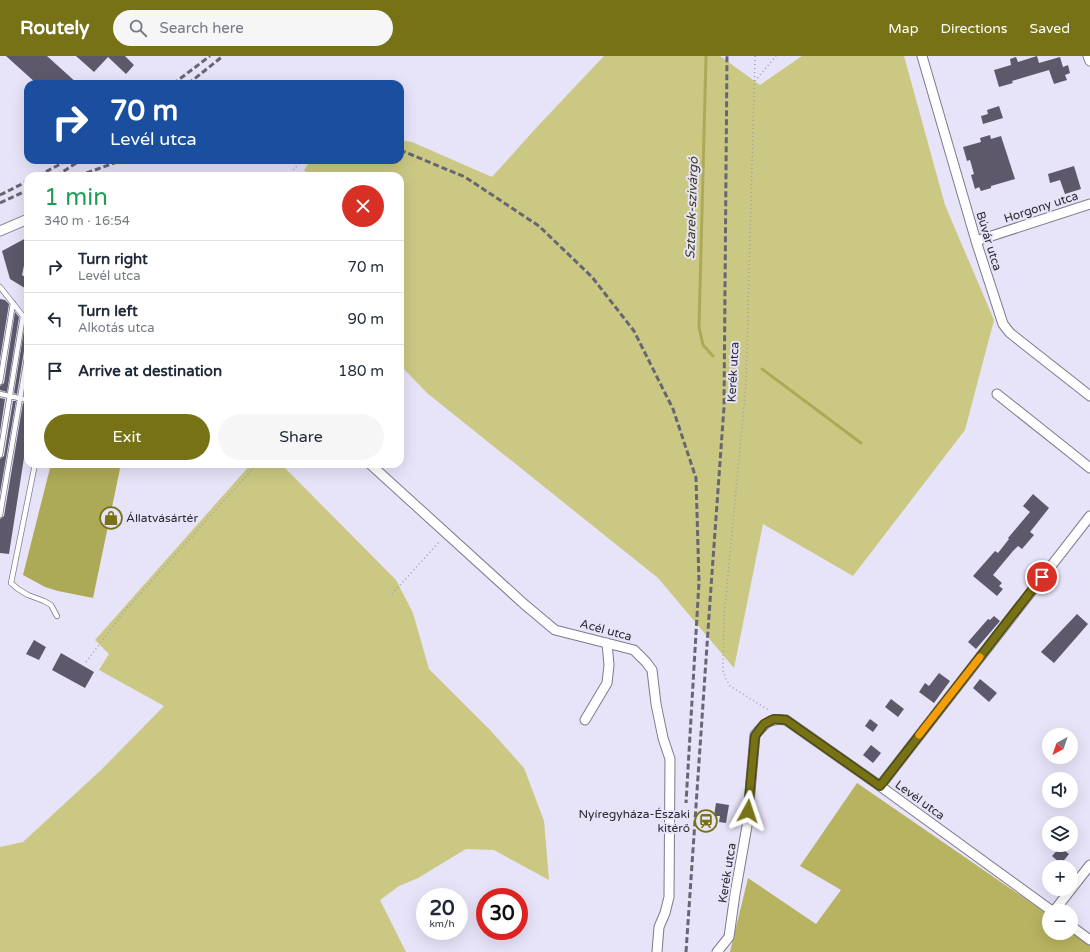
<!DOCTYPE html>
<meta charset="utf-8">
<style>
:root{--surface:#fff;--page:#f6f6f7;--text:#1f2937;--muted:#747a83;--line:#e0e1e3;--accent:#777215}
body{margin:0;font-family:"Varela Round",sans-serif;background:var(--page);color:var(--text);height:100vh;display:flex;flex-direction:column;font-size:15px;white-space:nowrap}
*{box-sizing:border-box;margin:0}
p{font-size:13px;color:var(--muted)}
.icon{flex:none;width:22px;height:22px;fill:none;stroke:currentColor;stroke-width:2;stroke-linecap:round;stroke-linejoin:round}
.map{position:relative;flex:1;overflow:hidden}
.side{position:absolute;left:24px;top:116px;width:380px;height:296px;display:flex;flex-direction:column;background:var(--surface);border-radius:12px;box-shadow:0 4px 16px #0002}
.side>*{flex:none}
.guide{position:absolute;left:24px;top:24px;width:380px;height:84px;border-radius:12px;box-shadow:0 4px 16px #0002;background:#1a4fa0;color:#fff;overflow:hidden}
.needle{width:26px;rotate:220deg}
.tools{position:absolute;left:1042px;top:672px;display:grid;gap:8px}
.tools a{display:grid;place-items:center;width:36px;height:36px;border-radius:50%;background:var(--surface);box-shadow:0 4px 16px #0002;font-size:20px}
.speed{position:absolute;left:416px;top:832px;display:flex;gap:8px;font-size:20px;font-weight:700;text-align:center}
.speed>*{display:grid;place-content:center;width:52px;height:52px;border-radius:50%;background:var(--surface);box-shadow:0 4px 16px #0002;line-height:1}
.speed small{font-size:10px;font-weight:400}
.speed .limit{border:6px solid #d22;background:#fff;color:#111}
.pin{position:absolute;display:grid;place-items:center;width:34px;height:34px;color:#fff;margin:-17px;border:2px solid #fff;border-radius:50%;box-shadow:0 1px 4px #0007}
.me{position:absolute;width:44px;margin:-22px;rotate:5deg;stroke-linejoin:round;filter:drop-shadow(0 0 3px #0008)}
.turn{display:flex;align-items:center;gap:14px;height:84px;padding:0 20px;font-size:18px}
.turn .icon{width:52px;height:52px;stroke-width:2.5}
.turn b{display:block;font-size:28px;line-height:34px}
.round{display:grid;place-items:center;flex:none;width:42px;height:42px;border-radius:21px;background:var(--page)}
.overview{display:flex;align-items:center;justify-content:space-between;height:68px;padding:0 20px}
h1{font-size:24px;font-weight:600;line-height:30px;color:#1e9e55}
.primary-button{display:flex;gap:8px;margin-top:auto;padding:8px 20px}
.primary-button a{flex:1;height:46px;border-radius:24px;background:var(--accent);color:#fff;font-size:16px;font-weight:600;line-height:46px;text-align:center}
.primary-button a+a{background:var(--page);color:var(--text)}
ul{padding:0;list-style:none}
li{display:flex;align-items:center;gap:12px;height:52px;padding:0 20px;border-top:1px solid var(--line)}
li div{flex:1}
li b{display:block;font-size:15px}
li em{font-style:normal}
header{display:flex;align-items:center;gap:24px;box-sizing:border-box;height:56px;padding:0 20px;background:var(--accent);color:#fff}
header strong{font-size:19px}
nav{display:flex;gap:22px;margin-inline-start:auto;font-size:14px}
.search{width:280px;height:36px;background:var(--page);display:flex;align-items:center;gap:10px;box-sizing:border-box;padding:0 14px;border-radius:22px;color:var(--muted);font-size:15px}
.map>svg:first-child{display:block}
</style>
<header>
<strong>Routely</strong>
<div class="search"><svg class="icon" aria-label="search" viewBox="0 0 24 24"><circle cx="10" cy="10" r="6"/><path d="M15 15l6 6"/></svg>Search here</div>
<nav><a>Map</a><a>Directions</a><a>Saved</a></nav>
</header>
<div class="map">
<svg width="1090" height="896" viewBox="0 0 1090 896">
<rect width="100%" height="100%" fill="#e7e3f8"/>
<!-- green -->
<path fill="#cac883" d="M604,0h116l40,29 42,-29h102l41,149 49,115 -29,110 -112,146 -90,-52 -29,144 -76,-90 -231,-185 -27,-28v-189h-90l-6,-6 7,-10h89v-20l12,2 80,35 44,-49z
M251,408h30l115,116 17,33 16,56 61,61 34,38 20,53 5,59 -55,-30 -28,-1 -48,29 -19,8 -19,14 26,52h-406v-105l23,-5 78,-72 63,-64 -65,-36 10,-16 -14,-14z"/>
<!-- forest -->
<path fill="#b7b361" d="M857,727l192,132v18h22v-2l19,13v8h-360l18,-74 68,46 25,-34 -41,-24z"/>
<!-- water -->
<path fill="#adaa57" d="M51,408h70l-28,134 -35,-7 -13,-4 -22,-12z"/>
<g fill="none" stroke-linecap="round" stroke-linejoin="round">
<!-- stream -->
<path stroke="#adaa57" stroke-width="3" d="M706,0l-7,271 4,18 10,11
M762,313l99,74"/>
</g>
<!-- building -->
<path fill="#5d596b" d="M6,0h41l31,28h-41z
M76,0h49l9,9 -8,9 -18,-17 -14,15z
M1037,0l2,7 21,-6 3,10 5,-2 2,8 -5,2 2,5 -13,4 -5,-14 -37,11 1,2 -14,4 -5,-17 17,-5 -1,-6 6,-2 2,5z
M999,50l4,12 -20,6 -2,-8 7,-2 -1,-4z
M990,79l1,4 10,-3 14,43 -24,7v2l-10,3 -2,-4 -4,2 -4,-14 3,-1 -4,-14 -3,1 -4,-14 18,-5 -1,-4z
M1074,110l7,23 -16,5 -5,-14 -10,3 -2,-9z
M28,181v9l-6,29 6,4v11l-18,-11 -8,-28z
M0,243l5,1 4,4 -9,55z
M15,256l4,5 -12,75 -7,-2v-4l4,-3z
M25,268l3,1v23l-4,3 -7,43 -3,-1z
M0,342l5,1 -5,33z
M13,345h3l-16,92v-34l4,-3z
M23,347l5,1v28l-19,122 -9,-1v-34l4,-3z
M1033,438l16,14 -19,24 4,3 -12,14 -4,-3 -5,5 -20,24 9,8 -3,3 4,3 -6,7 -24,-20 22,-25 3,2 11,-14 -1,-1 22,-26 -7,-6z
M1077,558l11,10 -34,39 -13,-11z
M994,560l6,5 -24,28 -8,-7 20,-23 2,1z
M34,584l12,7 -7,13 -13,-6z
M61,597l33,19 -9,16 -33,-18z
M939,617l11,8 -16,22 -15,-11 6,-9 4,3z
M980,623l17,14 -8,9 -16,-14z
M891,643l13,10 -6,8 -13,-10z
M870,663l8,6 -5,7 -8,-6z
M871,689l10,8 -8,10 -10,-8z
M716,747l13,2 -3,18 -7,-1 1,-6h-6z
M1060,791l9,7 -8,10 -9,-8z"/>
<g fill="none" stroke-linecap="round" stroke-linejoin="round">
<!-- service casing -->
<g stroke="#7e7a8d" stroke-width="6">
<path id="service" d="M0,231l23,29 5,2
M0,326l13,-79
M0,338l28,6
M0,399l23,-139
M35,408l-24,119 7,6 10,6 16,6 7,4 6,11
M0,459l28,-163"/>
</g>
<!-- minor casing -->
<g stroke="#7e7a8d" stroke-width="11">
<path id="minor" d="M922,0l54,185 27,83 7,9 80,63
M1088,0l2,5
M0,175l28,-12
M976,185l114,-37
M997,338l93,74
M370,408l154,140 31,26 79,20 12,12 6,8 4,34 7,34 7,21 -1,138 -4,16 -6,14 -2,25
M585,664l22,-37 2,-18 -2,-22
M880,730l210,-270
M1054,855l36,-46
M1071,870l19,14
M717,896l12,-15 6,-43 12,-68 8,-91c10,-12 14,-17 31,-15l94,66 172,125"/>
</g>
<!-- path -->
<path stroke="#a19eae" stroke-width="1.5" stroke-dasharray="1 3" stroke-linecap="butt" d="M755,0l-9,328 -22,233 -1,54 3,8 4,7 40,25
M755,25l21,-25
M288,120l14,-16
M392,538l48,-53
M86,606l37,-49 134,-149"/>
<!-- service -->
<use href="#service" stroke="#fff" stroke-width="4.5"/>
<!-- minor -->
<use href="#minor" stroke="#fff" stroke-width="9"/>
<!-- rail -->
<path stroke="#686672" stroke-width="3" stroke-dasharray="6 3" stroke-linecap="butt" d="M173,28l37,-28
M188,28l35,-28
M400,94l65,27 74,49 53,51 42,54 39,78 23,69 3,104 -13,221
M38,120l30,-16
M56,120l25,-16
M78,120l45,-16
M0,139l28,-14
M0,147l28,-13
M686,896l25,-365 13,-180 3,-351"/>
</g>
<g fill="none" stroke-linecap="round" stroke-linejoin="round">
<!-- route casing -->
<g stroke="#4d4a0e" stroke-width="10">
<path id="route" d="M748,755l7,-75 9,-12 10,-5 12,1 94,66 162,-209"/>
</g>
<!-- route -->
<use href="#route" stroke="#777215" stroke-width="7"/>
<!-- slow -->
<path stroke="#f59e0b" stroke-width="7" d="M919,679l61,-78"/>
</g>
<!-- icons -->
<defs>
<g id="shop-ring" transform="scale(1.15)"><circle r="9.5" fill="#e7e3f8" stroke="#777215" stroke-width="1.5"/><path d="M-5-2.5h2.3a2.7 3.5 0 0 1 5.4 0H5L5.5 6h-11ZM-1.5-2.5h3a1.5 2.3 0 0 0-3 0Z" fill="#777215"/></g>
<g id="station-ring" transform="scale(1.15)"><circle r="9.5" fill="#e7e3f8" stroke="#777215" stroke-width="1.5"/><path d="M-3-6H3Q5-6 5-4V2Q5 4 3 4L4.5 6H3L1.5 4h-3L-3 6H-4.5L-3 4Q-5 4-5 2V-4Q-5-6-3-6ZM-3.5-4v3h7v-3ZM-3.5 1v1.5H-2V1ZM2 1v1.5H3.5V1Z" fill="#777215"/></g>
</defs>
<g fill-rule="evenodd">
<use href="#shop-ring" x="111" y="462"/>
<use href="#station-ring" x="706" y="765"/>
</g>
<g text-anchor="middle" dominant-baseline="central" stroke-width="4" stroke-linejoin="round" paint-order="stroke">
<!-- street labels -->
<g font-size="12" fill="#2b2931" stroke="#e7e3f8">
<text transform="translate(1041 151) rotate(-18)">Horgony utca</text>
<text transform="translate(989 185) rotate(73)">Búvár utca</text>
<text transform="translate(733 316) rotate(-87)">Kerék utca</text>
<text transform="translate(606 574) rotate(15)">Acél utca</text>
<text transform="translate(920 744) rotate(36)">Levél utca</text>
<text transform="translate(727 817) rotate(-81)">Kerék utca</text>
</g>
<!-- poi labels -->
<g font-size="12" fill="#2b2931" stroke="#e7e3f8" text-anchor="start">
<text x="126" y="462">Állatvásártér</text>
<text x="690" y="758" text-anchor="end">Nyíregyháza-Északi<tspan x="690" dy="14">kitérő</tspan></text>
</g>
<!-- water labels -->
<g font-size="13" font-style="italic" fill="#3e3d19" stroke="#e7e3f8">
<text transform="translate(692 152) rotate(-88)">Sztarek-szivárgó</text>
</g>
</g>
</svg>
<div class="tools">
<a><svg class="needle" viewBox="-14 -14 28 28"><path d="M0-13l5 13h-10z" fill="#e53935"/><path d="M0 13l5-13h-10z" fill="#747a83"/></svg></a>
<a><svg class="icon" aria-label="sound" viewBox="0 0 24 24"><path d="M4 9h4l5-4v14l-5-4H4zM17 9q2 3 0 6"/></svg></a>
<a><svg class="icon" aria-label="layers" viewBox="0 0 24 24"><path d="M12 4l9 5-9 5-9-5zM3 14l9 5 9-5"/></svg></a>
<a>+</a>
<a>−</a>
</div>
<div class="speed"><div>20<small>km/h</small></div><div class="limit">30</div></div>
<div class="pin" style="left:1042px;top:521px;background:#d93025"><svg class="icon" aria-label="arrive" viewBox="0 0 24 24"><path d="M6 21V4h12l-3 4 3 4H6"/></svg></div>
<svg class="me" style="left:748px;top:755px" viewBox="-20 -20 40 40"><path d="M0-17L14 15 0 8-14 15z" fill="#777215" stroke="#fff" stroke-width="4"/></svg>
<div class="guide">
<div class="turn"><svg class="icon" aria-label="right" viewBox="0 0 24 24"><path d="M7 20v-9h11M14 6l5 5-5 5"/></svg><div><b>70 m</b>Levél utca</div></div>
</div>
<section class="side">
<div class="overview"><div><h1>1 min</h1><p>340 m · 16:54</p></div><a class="round" style="background:#d93025;color:#fff"><svg class="icon" aria-label="close" viewBox="0 0 24 24"><path d="M6 6l12 12M18 6L6 18"/></svg></a></div>
<ul>
<li><svg class="icon" aria-label="right" viewBox="0 0 24 24"><path d="M7 20v-9h11M14 6l5 5-5 5"/></svg><div><b>Turn right</b><p>Levél utca</p></div><em>70 m</em></li>
<li><svg class="icon" aria-label="left" viewBox="0 0 24 24"><path d="M17 20v-9H6M10 6l-5 5 5 5"/></svg><div><b>Turn left</b><p>Alkotás utca</p></div><em>90 m</em></li>
<li><svg class="icon" aria-label="arrive" viewBox="0 0 24 24"><path d="M6 21V4h12l-3 4 3 4H6"/></svg><div><b>Arrive at destination</b></div><em>180 m</em></li>
</ul>
<div class="primary-button"><a>Exit</a><a>Share</a></div>
</section>
</div>
